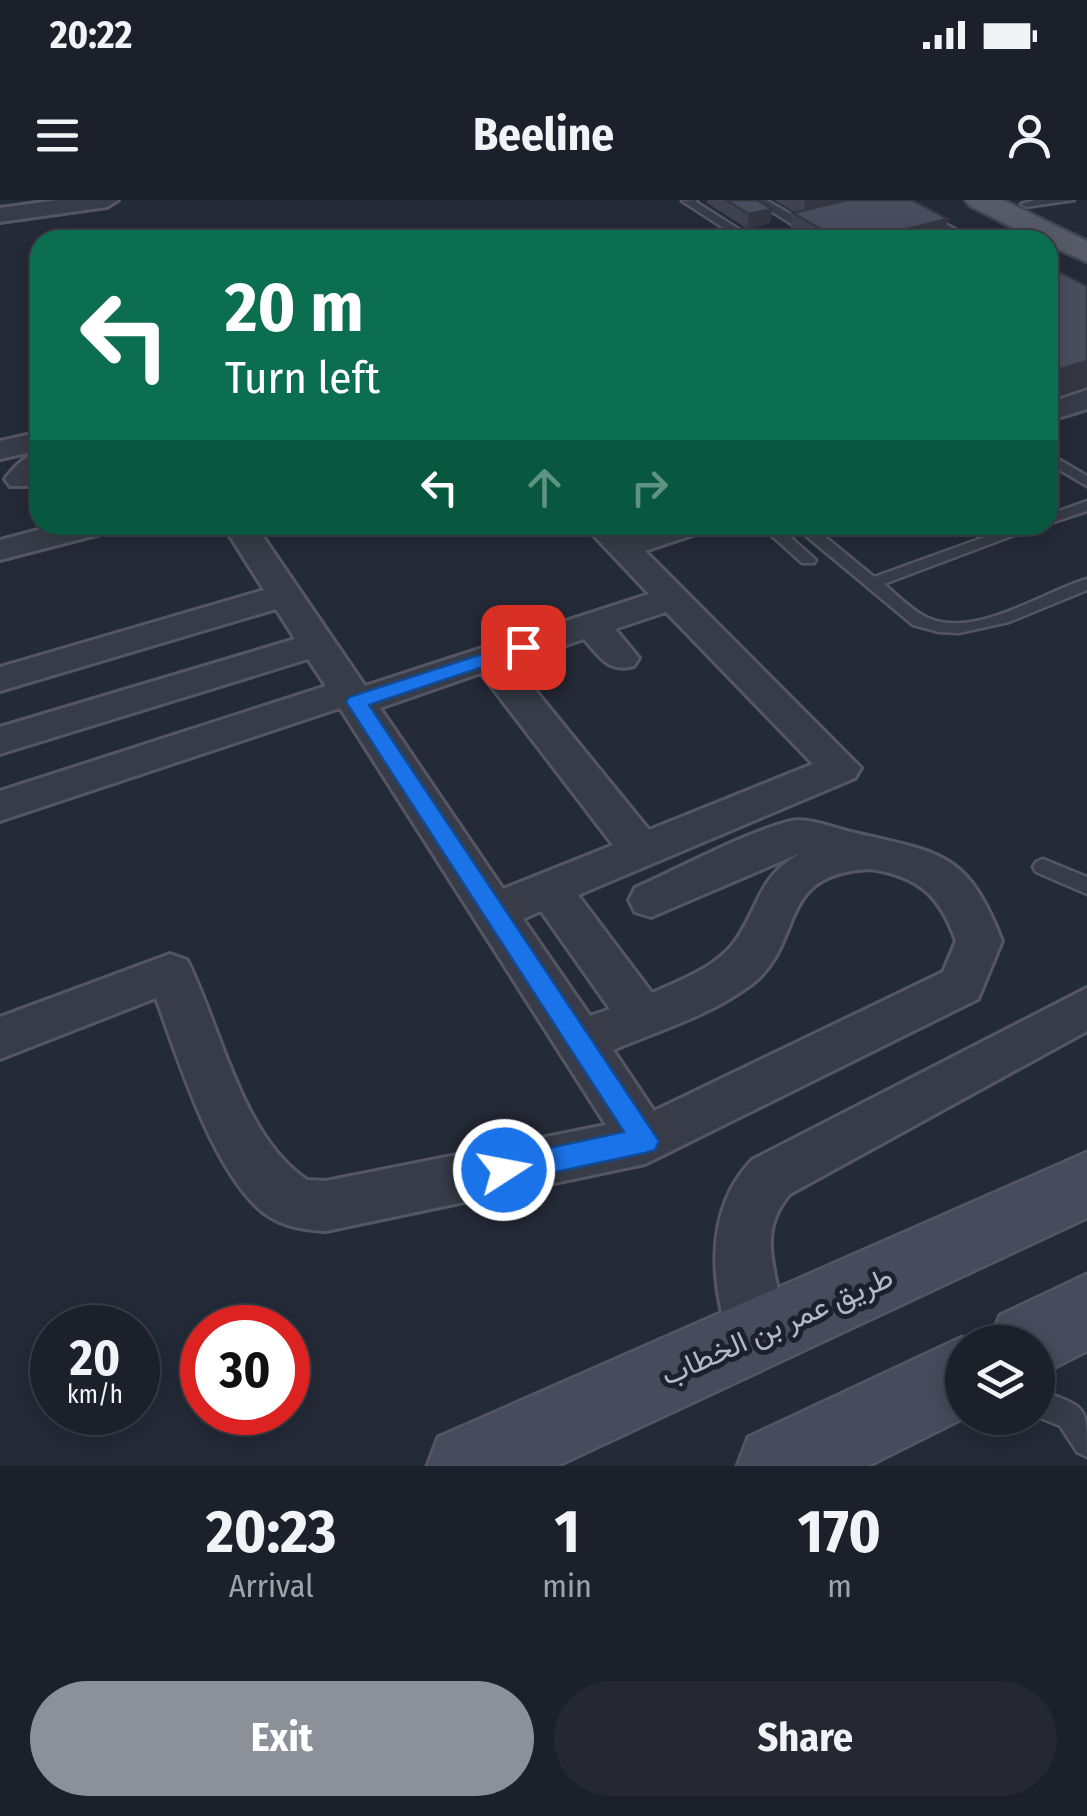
<!DOCTYPE html>
<meta charset="utf-8">
<style>
:root{--surface:#1c202a;--page:#252832;--text:#f1f3f6;--muted:#a0a3a8;--line:#3a3e47;--accent:#8c9099}
body{margin:0;font-family:"Fira Sans Condensed",Vazirmatn,sans-serif;background:var(--page);color:var(--text);height:100vh;display:flex;flex-direction:column;font-size:38px;white-space:nowrap}
*{box-sizing:border-box;margin:0}
p{font-size:32px;color:var(--muted)}
.icon{flex:none;width:55px;height:55px;fill:none;stroke:currentColor;stroke-width:2;stroke-linecap:round;stroke-linejoin:round}
.map{position:relative;height:1266px;overflow:hidden}
.side{display:flex;flex-direction:column;background:var(--surface);flex:1}
.side>*{flex:none}
.top-card{position:absolute;left:30px;top:30px;width:1028px;height:305px;border-radius:30px;box-shadow:0 5px 25px #0003,0 0 0 2px var(--line);background:#0b6e4f;color:#fff;overflow:hidden}
.fabs{position:absolute;left:945px;top:1125px;display:grid;gap:20px}
.fabs a{display:grid;place-items:center;width:110px;height:110px;border-radius:50%;background:var(--surface);box-shadow:0 5px 25px #0003,0 0 0 2px var(--line);font-size:50px}
.speed{position:absolute;left:30px;top:1105px;display:flex;gap:20px;font-size:50px;font-weight:700;text-align:center}
.speed>*{display:grid;place-content:center;width:130px;height:130px;border-radius:50%;background:var(--surface);box-shadow:0 5px 25px #0003,0 0 0 2px var(--line);line-height:1}
.speed small{font-size:25px;font-weight:400}
.speed .limit{border:15px solid #d22;background:#fff;color:#111}
.pin{position:absolute;display:grid;place-items:center;width:85px;height:85px;color:#fff;margin:-42px;border-radius:20px;box-shadow:0 5px 15px #0006}
.me{position:absolute;width:110px;margin:-55px;rotate:79deg;stroke-linejoin:round;filter:drop-shadow(0 0 8px #0008)}
.turn{display:flex;align-items:center;gap:35px;height:210px;padding:0 30px;font-size:45px}
.turn .icon{width:130px;height:130px;stroke-width:2.5}
.turn b{display:block;font-size:70px;line-height:85px}
.lanes{display:flex;align-items:center;height:95px;padding:0 30px;background:#0003;justify-content:center;gap:50px;direction:ltr}
.lanes .off{opacity:.35}
.eta{display:flex;justify-content:space-evenly;align-items:center;height:170px;text-align:center}
.eta b{font-size:60px;font-weight:700;line-height:70px}
.primary-button{display:flex;gap:20px;margin-top:auto;padding:20px 30px}
.primary-button a{flex:1;height:115px;border-radius:60px;background:var(--accent);color:#fff;font-size:40px;font-weight:700;line-height:115px;text-align:center}
.primary-button a+a{background:var(--page);color:var(--text)}
.status{display:flex;justify-content:space-between;align-items:center;height:70px;padding:0 50px;background:var(--surface);direction:ltr}
.status svg{height:28px;fill:currentColor}
header{display:flex;justify-content:space-between;align-items:center;height:130px;padding:0 30px;background:var(--surface);font-size:45px;font-weight:700}
.map>svg:first-child{display:block}
</style>
<div class="status"><b>20:22</b><svg viewBox="0 0 49 12"><path d="M0 12V9h3v3zM5 12V6h3v6zM10 12V3h3v9zM15 12V0h3v12zM26 1h20v11H26zM47 4h2v5h-2z"/></svg></div>
<header><svg class="icon" aria-label="menu" viewBox="0 0 24 24"><path d="M4 6h16M4 12h16M4 18h16"/></svg>Beeline<svg class="icon" aria-label="person" viewBox="0 0 24 24"><circle cx="12" cy="8" r="4"/><path d="M4 21q1-7 8-7t8 7"/></svg></header>
<div class="map">
<svg width="1087" height="1266" viewBox="0 0 1087 1266">
<rect width="100%" height="100%" fill="#252a38"/>
<g fill="none" stroke-linecap="round" stroke-linejoin="round">
<!-- lane casing -->
<g stroke="#545763" stroke-width="5">
<path id="lane" d="M697,0l-1,2 60,38h-14l-60,-39z
M754,0h12l33,19 16,-3 5,3 -27,6z
M888,0h13l74,40h-14z
M1074,0l-48,7 -5,-3 14,-4z
M1048,253l39,23v10l-39,-23z
M1087,301v10l-39,13v-9z
M760,325h17l39,35 -2,3h-12z
M793,325l21,3 32,-3 -23,10 51,42 144,-52h23l-157,59c13,11 28,27 44,34 48,21 114,-26 159,-39v11l-78,32 -50,11 -20,-1 -26,-7z
M1043,659l44,18v17l-51,-22 -3,-5 3,-5z
M1038,1189c49,20 49,13 49,68l-10,-5 -17,-26 -22,-9z"/>
</g>
<!-- street casing -->
<g stroke="#545763" stroke-width="6">
<path id="street" d="M58,0h60l-11,7 -107,15v-14z
M1087,190v19l-39,12v-18z
M40,232v18l-40,9v-18z
M40,252v26l-8,8h-22l-5,-7c9,-12 20,-24 35,-27z
M57,325h55l-4,7 -108,28v-20z
M223,325h32l110,161 284,-92 -65,-69h35l9,9 29,-9h49l-4,7 -57,19 216,217 -6,10 -277,117 74,98c27,-12 62,-25 81,-49 27,-35 23,-68 70,-92l-152,65 -16,-5 -6,-12 6,-12c45,-20 111,-56 156,-67 17,-4 43,7 60,11 88,21 116,18 151,109l-24,58 -333,165 -319,67c-26,-1 -51,-6 -70,-25 -46,-45 -78,-147 -100,-208l-156,61v-42l170,-63 17,6c34,67 54,176 120,220l19,1 280,-56 -266,-417 -340,113v-30l326,-105 -18,-27 -308,95v-27l295,-88 -19,-30 -276,82v-24l264,-77zM666,412l147,152 -164,66 -136,-167 71,-24c16,18 24,34 50,27l5,-8 -24,-29zM481,473l132,172 -110,44 -123,-181zM871,669c49,8 69,27 85,72l-13,31 -289,139 -41,-61c47,-20 98,-35 139,-66 54,-42 22,-111 119,-115zM541,711l69,98 -20,7 -67,-97z
M1087,788v43l-297,163c-47,53 10,107 -12,162l-21,8 -21,-8c-26,-64 -34,-144 16,-196z"/>
</g>
<!-- secondary casing -->
<g stroke="#545763" stroke-width="5">
<path id="secondary" d="M1087,952v66l-530,248h-130l11,-29z
M1087,1074v77l-49,25v-34h-49l11,-27z
M962,1137l12,5h-12l2,76 -96,48h-131l11,-29z"/>
</g>
<!-- primary casing -->
<g stroke="#424551" stroke-width="5">
<path id="primary" d="M965,0h38l84,41v21l-39,-17v-5h-11l-67,-34z"/>
</g>
<!-- lane -->
<use href="#lane" fill="#383c48" fill-rule="evenodd"/>
<!-- street -->
<use href="#street" fill="#383c48" fill-rule="evenodd"/>
<!-- secondary -->
<use href="#secondary" fill="#474b5b" fill-rule="evenodd"/>
<!-- primary -->
<use href="#primary" fill="#575b68" fill-rule="evenodd"/>
</g>
<!-- wall -->
<path fill="#404251" d="M707,0h50l15,9 -2,14 -23,6 -40,-26z
M774,0h138l31,40h-142l-11,-7 3,-20 1,-1z"/>
<!-- shaded-wall -->
<path fill="#343642" d="M805,0h64l-66,17z
M772,9l-2,14 -23,6 2,-15z
M948,19l-5,21h-81z
M1087,161v26l-39,13v-27z"/>
<!-- building -->
<path fill="#4a4d5e" stroke="#343642" stroke-width="2.5" d="M726,0h31l15,9 -23,5z
M847,0h65l36,19 -86,21h-23l-46,-27z
M1048,66l39,20v75l-39,12z"/>
<!-- route -->
<path fill="#1a73e8" stroke="#114b97" stroke-width="2.5" d="M523,441l10,6 -3,4 -161,54 290,436 -4,9 -10,3 -141,30 -11,-4 -4,-9 4,-10 131,-28 -278,-430 3,-5z"/>
<g text-anchor="middle" dominant-baseline="central" stroke-width="10" stroke-linejoin="round" paint-order="stroke">
<!-- near-street labels -->
<g font-size="30" fill="#b4b7c4" stroke="#1e212d">
<text transform="translate(777 1126) rotate(-24)">طريق عمر بن الخطاب</text>
</g>
</g>
</svg>
<div class="fabs">
<a><svg class="icon" aria-label="layers" viewBox="0 0 24 24"><path d="M12 4l9 5-9 5-9-5zM3 14l9 5 9-5"/></svg></a>
</div>
<div class="speed"><div>20<small>km/h</small></div><div class="limit">30</div></div>
<div class="pin" style="left:523px;top:447px;background:#d93025"><svg class="icon" aria-label="arrive" viewBox="0 0 24 24"><path d="M6 21V4h12l-3 4 3 4H6"/></svg></div>
<svg class="me" style="left:504px;top:970px" viewBox="-20 -20 40 40"><circle r="17" fill="#1a73e8" stroke="#fff" stroke-width="3"/><path d="M0-11L8 9 0 5-8 9z" fill="#fff"/></svg>
<div class="top-card">
<div class="turn"><svg class="icon" aria-label="left" viewBox="0 0 24 24"><path d="M17 20v-9H6M10 6l-5 5 5 5"/></svg><div><b>20 m</b>Turn left</div></div>
<div class="lanes"><svg class="icon" aria-label="left" viewBox="0 0 24 24"><path d="M17 20v-9H6M10 6l-5 5 5 5"/></svg><svg class="icon off" aria-label="ahead" viewBox="0 0 24 24"><path d="M12 20V5M6 11l6-6 6 6"/></svg><svg class="icon off" aria-label="right" viewBox="0 0 24 24"><path d="M7 20v-9h11M14 6l5 5-5 5"/></svg></div>
</div>
</div>
<section class="side">
<div class="eta">
<div><b>20:23</b><p>Arrival</p></div>
<div><b>1</b><p>min</p></div>
<div><b>170</b><p>m</p></div>
</div>
<div class="primary-button"><a>Exit</a><a>Share</a></div>
</section>
